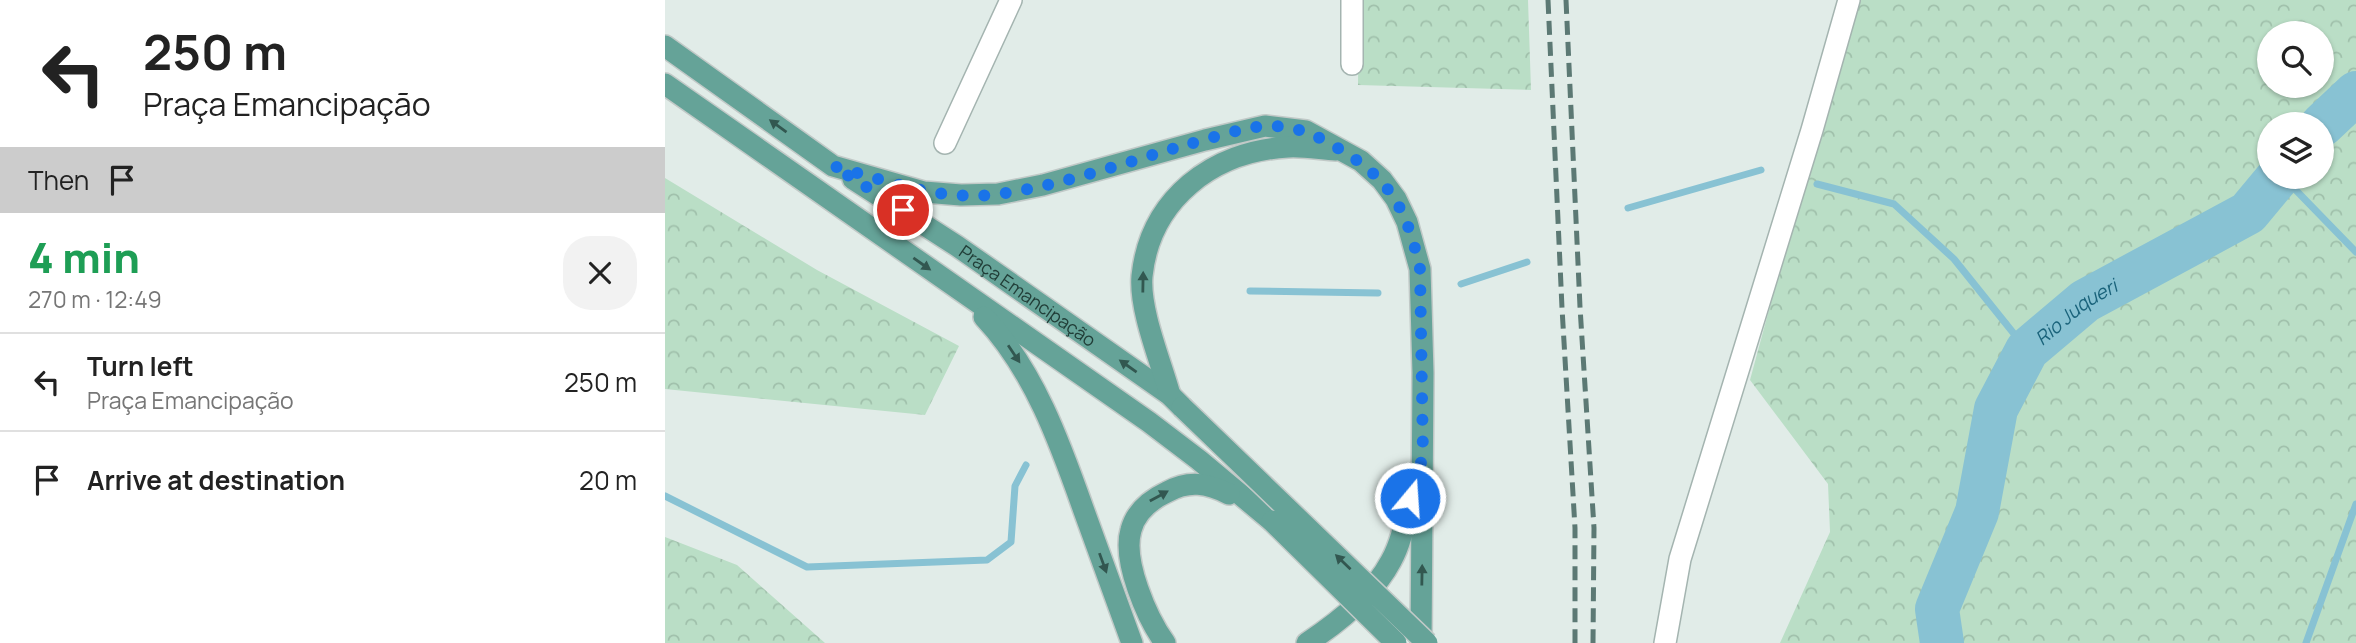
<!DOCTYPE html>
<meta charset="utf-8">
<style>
:root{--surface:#fff;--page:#f2f2f2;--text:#222;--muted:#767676;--line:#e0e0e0}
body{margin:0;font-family:Manrope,sans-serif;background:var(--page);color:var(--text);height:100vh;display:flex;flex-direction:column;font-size:26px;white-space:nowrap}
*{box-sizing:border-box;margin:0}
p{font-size:23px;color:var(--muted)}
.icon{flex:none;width:38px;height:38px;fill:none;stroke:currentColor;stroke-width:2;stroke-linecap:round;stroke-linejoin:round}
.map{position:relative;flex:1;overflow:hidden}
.side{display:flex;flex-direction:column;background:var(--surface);width:665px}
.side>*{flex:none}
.banner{background:#fff;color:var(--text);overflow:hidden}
.controls{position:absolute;left:1592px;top:21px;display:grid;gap:14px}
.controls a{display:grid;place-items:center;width:77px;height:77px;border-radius:50%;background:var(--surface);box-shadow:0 2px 5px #0004;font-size:35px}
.pin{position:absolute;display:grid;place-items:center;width:60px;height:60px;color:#fff;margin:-30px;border:4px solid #fff;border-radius:50%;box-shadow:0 2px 7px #0007}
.me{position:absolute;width:77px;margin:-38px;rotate:18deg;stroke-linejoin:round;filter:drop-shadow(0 0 5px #0008)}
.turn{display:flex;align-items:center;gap:24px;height:147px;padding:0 28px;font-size:32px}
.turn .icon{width:91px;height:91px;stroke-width:2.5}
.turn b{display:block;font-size:49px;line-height:60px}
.then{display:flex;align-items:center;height:66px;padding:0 28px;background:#0003;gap:14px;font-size:26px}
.round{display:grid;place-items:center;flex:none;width:74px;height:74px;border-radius:28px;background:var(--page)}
.head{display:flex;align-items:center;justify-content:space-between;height:119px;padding:0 28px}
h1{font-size:42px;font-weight:800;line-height:52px;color:#1e9e55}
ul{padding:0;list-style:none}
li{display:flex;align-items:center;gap:21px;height:98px;padding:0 28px;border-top:2px solid var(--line)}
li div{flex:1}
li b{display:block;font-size:26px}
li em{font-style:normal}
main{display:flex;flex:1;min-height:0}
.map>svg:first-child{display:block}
</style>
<main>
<section class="side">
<div class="banner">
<div class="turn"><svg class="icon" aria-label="left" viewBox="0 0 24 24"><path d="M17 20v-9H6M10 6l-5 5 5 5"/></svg><div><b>250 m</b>Praça Emancipação</div></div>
<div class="then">Then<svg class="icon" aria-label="arrive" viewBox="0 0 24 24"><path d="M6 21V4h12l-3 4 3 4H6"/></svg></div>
</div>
<div class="head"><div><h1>4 min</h1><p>270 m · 12:49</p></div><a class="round"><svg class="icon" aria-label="close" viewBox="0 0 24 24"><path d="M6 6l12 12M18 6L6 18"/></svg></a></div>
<ul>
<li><svg class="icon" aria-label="left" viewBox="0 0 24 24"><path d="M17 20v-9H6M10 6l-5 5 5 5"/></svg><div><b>Turn left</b><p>Praça Emancipação</p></div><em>250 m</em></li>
<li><svg class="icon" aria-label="arrive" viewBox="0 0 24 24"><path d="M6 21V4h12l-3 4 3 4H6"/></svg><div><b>Arrive at destination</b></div><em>20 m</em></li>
</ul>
</section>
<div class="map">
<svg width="1691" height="643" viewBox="0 0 1691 643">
<defs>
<pattern id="forest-crowns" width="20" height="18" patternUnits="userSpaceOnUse" patternTransform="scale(1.75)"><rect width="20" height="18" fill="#badec6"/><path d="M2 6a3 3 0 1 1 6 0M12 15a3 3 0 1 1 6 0" fill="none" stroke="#a0c0ab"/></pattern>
</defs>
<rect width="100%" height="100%" fill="#e1ece8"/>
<!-- forest -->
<path fill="url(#forest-crowns)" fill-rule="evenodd" d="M694,0h169l3,90 -173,-5z
M1188,0h503v643h-576l50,-111 -2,-48 -78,-104zM1605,33h52v53h-52zM1605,124h52v53h-52z
M0,178l152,92 142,76 -34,69 -260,-26z
M0,537l72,28 88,78h-160z"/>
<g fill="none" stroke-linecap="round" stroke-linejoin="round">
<!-- stream -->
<path stroke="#88c2d3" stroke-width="7" d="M1618,177l73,75
M1152,184l77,20 60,55 73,91
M963,208l133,-38
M796,284l66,-22
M585,291l128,2
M0,496l142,71 180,-7 24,-18 4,-56 11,-21
M1641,643l50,-139"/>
<!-- river -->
<g stroke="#88c2d3" stroke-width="44">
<path d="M1657,125l34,-32"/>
<path id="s1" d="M1277,643l-5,-34 40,-97 19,-103 31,-59 58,-49 163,-88 30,-36"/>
</g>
<!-- street casing -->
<g stroke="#a4b4b0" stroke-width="24">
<path id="street" d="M687,0v64
M280,143l66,-143
M1000,643l15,-84 132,-429 37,-130"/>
</g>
<!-- primary casing -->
<g stroke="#c1c9c7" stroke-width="24">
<g id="primary">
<path d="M0,46l168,120 91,26 37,3 37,-1 45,-9 162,-45 60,-14 41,5 55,30 21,19 14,19 11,23 13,47 3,104 -2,270"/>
<path d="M0,84l484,338 50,38 73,61"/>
<path id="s2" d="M188,179l104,67 213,149 12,12"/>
<path d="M319,317c50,53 76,126 100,194 16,44 32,88 48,132"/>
<path d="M505,395c-9,-33 -31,-85 -28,-119 8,-77 71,-125 146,-129 15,-1 32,2 48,3"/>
<path d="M500,643c-18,-25 -43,-82 -34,-113 5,-19 19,-30 36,-38 22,-12 40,-9 62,2"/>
<path d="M642,643c32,-21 66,-48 84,-82 14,-25 16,-56 25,-83"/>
</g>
</g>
<!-- street -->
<use href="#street" stroke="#fff" stroke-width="21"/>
<!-- primary -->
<use href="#primary" stroke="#65a398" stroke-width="21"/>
<!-- rail -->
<path stroke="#5c7974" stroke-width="5" stroke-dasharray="14 7" stroke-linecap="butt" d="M883,0l14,308 13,220v115
M901,0l14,307 14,221 -1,115"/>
<!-- primary-bridge casing -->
<g stroke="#c1c9c7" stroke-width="24" stroke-linecap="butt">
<path id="primary-bridge" d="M517,407l245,236
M607,521l124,122"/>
</g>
<!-- primary-bridge -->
<use href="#primary-bridge" stroke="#65a398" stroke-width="21"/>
</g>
<!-- one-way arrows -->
<defs><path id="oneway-solid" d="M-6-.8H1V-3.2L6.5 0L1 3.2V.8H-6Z" transform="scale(1.75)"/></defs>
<g fill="#325750">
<use href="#oneway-solid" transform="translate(113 126) rotate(-144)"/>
<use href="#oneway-solid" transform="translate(257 264) rotate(35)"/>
<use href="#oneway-solid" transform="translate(478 282) rotate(-89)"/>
<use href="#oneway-solid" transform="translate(349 354) rotate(56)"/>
<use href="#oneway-solid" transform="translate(463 366) rotate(-145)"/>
<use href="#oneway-solid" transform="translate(494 496) rotate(-29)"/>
<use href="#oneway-solid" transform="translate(678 562) rotate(-136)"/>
<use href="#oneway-solid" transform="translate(438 563) rotate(70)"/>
<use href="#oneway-solid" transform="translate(757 575) rotate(-89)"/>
</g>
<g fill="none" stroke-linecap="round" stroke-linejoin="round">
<!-- route -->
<path stroke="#1a73e8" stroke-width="12" stroke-dasharray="0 21.6" d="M238,210l-70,-44c54,15 109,36 166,28 65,-9 128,-32 190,-50 23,-6 54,-17 78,-18 26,-1 47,8 69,21 54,31 71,62 84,122l3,187 -13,42"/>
</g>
<g text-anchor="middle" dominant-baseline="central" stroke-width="5" stroke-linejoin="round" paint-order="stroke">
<!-- street labels -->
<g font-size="18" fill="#213e38" stroke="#f2f9f6">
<text stroke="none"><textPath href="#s2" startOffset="210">Praça Emancipação</textPath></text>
</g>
<!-- water labels -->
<g font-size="19" font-style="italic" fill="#1a637b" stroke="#f2f9f6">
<text stroke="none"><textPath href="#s1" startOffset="373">Rio Juqueri</textPath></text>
</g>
</g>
</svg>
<div class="controls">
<a><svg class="icon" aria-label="search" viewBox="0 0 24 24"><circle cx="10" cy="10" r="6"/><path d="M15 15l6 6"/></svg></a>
<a><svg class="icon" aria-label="layers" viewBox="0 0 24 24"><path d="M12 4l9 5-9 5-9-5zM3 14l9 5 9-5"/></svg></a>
</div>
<div class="pin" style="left:238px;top:210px;background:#d93025"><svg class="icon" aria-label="arrive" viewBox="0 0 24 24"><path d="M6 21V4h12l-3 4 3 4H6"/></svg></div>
<svg class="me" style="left:745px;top:498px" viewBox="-20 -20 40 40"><circle r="17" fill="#1a73e8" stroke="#fff" stroke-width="3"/><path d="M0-11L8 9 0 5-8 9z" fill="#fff"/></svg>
</div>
</main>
